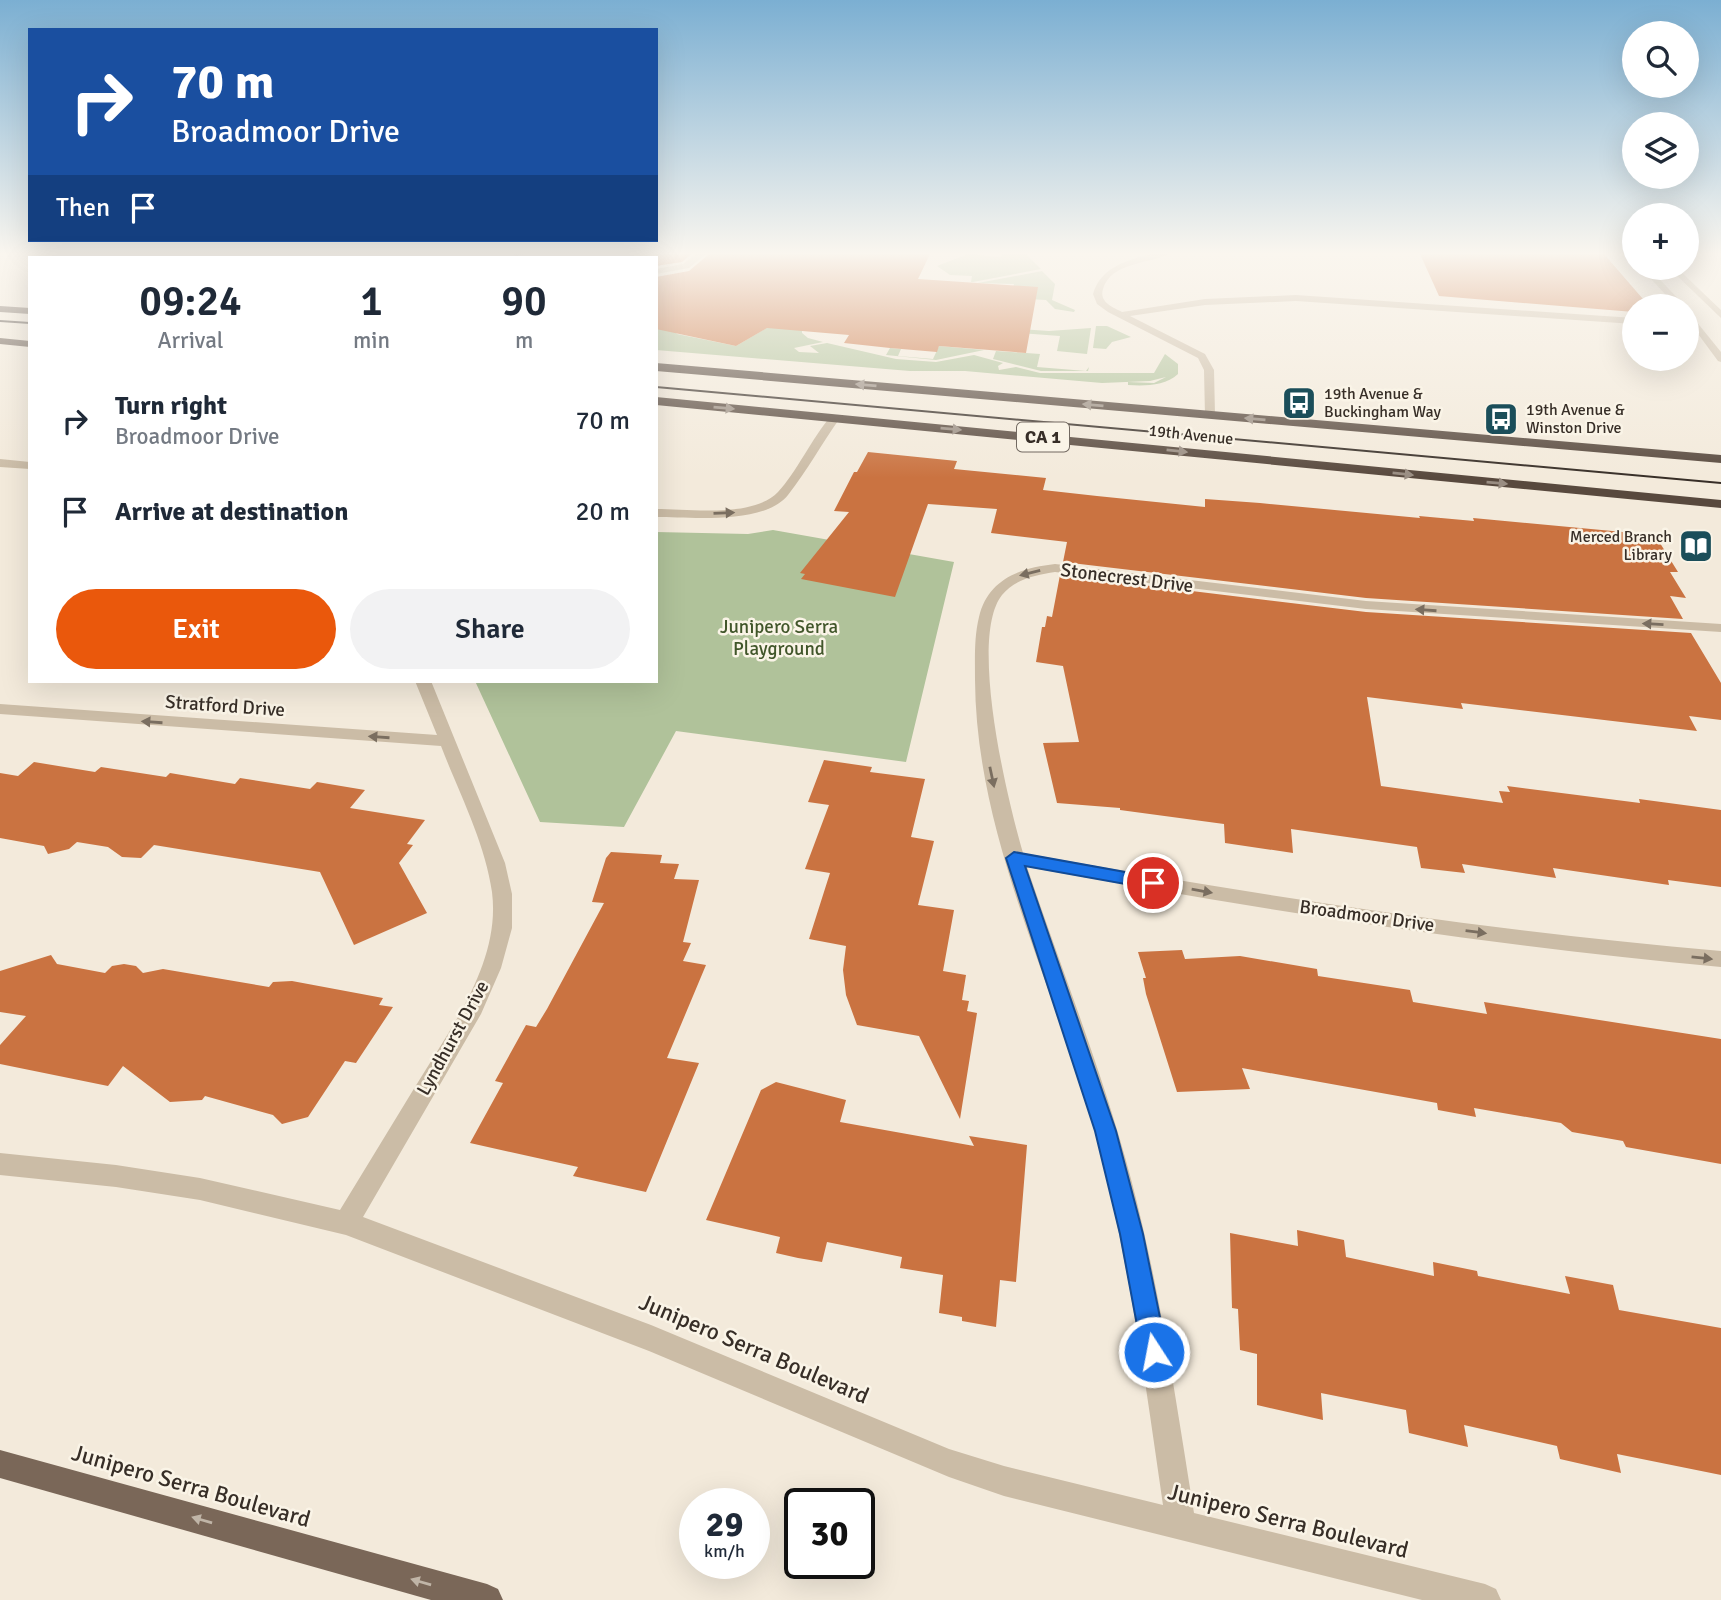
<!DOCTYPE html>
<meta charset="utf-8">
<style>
:root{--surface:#fff;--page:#f2f2f3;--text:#1f2937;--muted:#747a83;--accent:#ea580c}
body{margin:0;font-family:Signika,sans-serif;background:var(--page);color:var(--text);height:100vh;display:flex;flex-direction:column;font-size:26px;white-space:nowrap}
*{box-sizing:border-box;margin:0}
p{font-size:23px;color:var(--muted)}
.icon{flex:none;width:38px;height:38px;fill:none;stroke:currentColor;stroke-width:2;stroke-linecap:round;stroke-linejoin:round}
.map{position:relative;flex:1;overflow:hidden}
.sheet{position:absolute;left:28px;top:256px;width:630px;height:427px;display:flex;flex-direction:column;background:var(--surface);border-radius:0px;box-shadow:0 7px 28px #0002}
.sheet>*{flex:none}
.hud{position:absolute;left:28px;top:28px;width:630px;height:214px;border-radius:0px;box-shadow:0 7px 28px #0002;background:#1a4fa0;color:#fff;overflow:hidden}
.buttons{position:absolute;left:1622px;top:21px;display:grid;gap:14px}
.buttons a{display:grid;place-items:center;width:77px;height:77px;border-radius:50%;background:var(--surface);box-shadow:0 7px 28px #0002;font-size:35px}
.speed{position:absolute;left:679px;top:1488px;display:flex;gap:14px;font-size:35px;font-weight:700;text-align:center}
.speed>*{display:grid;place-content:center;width:91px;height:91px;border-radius:50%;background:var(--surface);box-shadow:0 7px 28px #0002;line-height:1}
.speed small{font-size:18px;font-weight:400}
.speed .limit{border:4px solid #111;border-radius:10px;background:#fff;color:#111}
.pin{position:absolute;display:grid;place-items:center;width:60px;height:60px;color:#fff;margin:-30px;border:4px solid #fff;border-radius:50%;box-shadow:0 2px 7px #0007}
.me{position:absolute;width:77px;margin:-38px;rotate:349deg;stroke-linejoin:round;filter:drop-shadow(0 0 5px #0008)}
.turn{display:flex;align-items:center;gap:24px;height:147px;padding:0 28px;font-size:32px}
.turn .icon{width:91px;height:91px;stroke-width:2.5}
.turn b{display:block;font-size:49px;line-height:60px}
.then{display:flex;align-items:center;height:66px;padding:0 28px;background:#0003;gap:14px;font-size:26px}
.eta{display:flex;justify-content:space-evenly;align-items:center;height:119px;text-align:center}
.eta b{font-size:42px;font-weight:600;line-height:49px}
.primary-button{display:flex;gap:14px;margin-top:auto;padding:14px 28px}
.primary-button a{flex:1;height:80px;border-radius:42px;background:var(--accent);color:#fff;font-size:28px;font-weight:600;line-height:80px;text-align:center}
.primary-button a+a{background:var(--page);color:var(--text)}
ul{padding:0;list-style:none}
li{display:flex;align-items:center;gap:21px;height:91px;padding:0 28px}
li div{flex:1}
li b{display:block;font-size:26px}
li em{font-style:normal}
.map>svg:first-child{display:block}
</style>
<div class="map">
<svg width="1721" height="1600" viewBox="0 0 1721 1600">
<rect width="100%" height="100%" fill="#f3eadb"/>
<!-- green -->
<path fill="#b0c29a" d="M968,254l33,3 1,-3h24l15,15 -68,13h-2l1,-6 -22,-1 -13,-9z
M1042,271l13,13 -3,16 23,10 -1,2 -19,-3 -9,-9 -35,-2 3,-14 -36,-1z
M802,307v26l6,5 15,4 -29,6 5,4 20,1 -9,-7 17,-3 69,16 40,3 38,-7 29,8 -5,3 1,4 17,-3 24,6h114l11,-19 13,10v10c-13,12 -33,12 -50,11v-3l26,1 12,-6 -16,4 -48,2 -137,-12h-55l-254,-21v-42l21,26 59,12z
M1096,326h11l24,11 -19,5 -6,7 -13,-1z
M1007,328l42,3 42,-3 -4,26 -30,-3 3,-15 -54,-4z
M939,346l45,4 -48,10 -50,-5 4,-7 11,1 -3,7 35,3z
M996,351l44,3 -3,13 49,4 3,-4 -1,4h-47l-48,-12z
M773,530l181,32 -48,200 -230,-31 -52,96 -84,-5 -65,-141h181v-149l92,2z"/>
<!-- building -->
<path fill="#ca7341" d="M656,254h35l-9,8 -26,4z
M709,254h221l-12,25 120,8 -12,66 -87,-7 -2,6 -47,-4 -46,-5 5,-8 -82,-7 -31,18 -80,-17v-52l33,-6z
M1420,254h184l45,52h-15v6l-195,-16z
M868,452l89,9 -3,8 92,9 -3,12 54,6 108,11v-8l55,4 160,15 -1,-2 55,5 -1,-3 182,17 23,37h-8l16,26 -16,-2 13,23 -317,-21 -303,-36 4,-20 -76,-9 6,-24 -69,-5 -33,93 -94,-18 4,-5 -5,-1 49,-61 -15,-1 20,-39h3z
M1060,575l306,37 325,21 30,50v37l-32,-4 8,15 -236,-28 2,6 -96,-12 14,89 122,17 -4,-12 11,1 -3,-6 133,17 -1,-4 82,11v77l-53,-7 1,5 -116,-17 3,10 -94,-14 3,9 -44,-5 -4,-21 -126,-18 2,24 -68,-10 -1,-19 -104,-14v-2l-63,-5 -14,-60 36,-1 -16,-76 -27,-4 6,-35h3l2,-11 5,1z
M824,760l48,7 -2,5 55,7 -14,58 23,4 -16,64 36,5 -11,61 23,4 -4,25 7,1 -2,10 10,2 -17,106 -41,-83 -62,-11 -11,-30 -3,-25 3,-24 -37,-7 21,-66 -25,-4 24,-64 -21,-3z
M34,762l61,10 6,-5 65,10 4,-4 65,11 5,-6 70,11 7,-7 48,8 -15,18 75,12 -18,24 6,1 -14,18 28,50 -73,32 -34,-73 -166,-27 -13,13 -19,-1 -14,-10 -31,-5 -8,7 -21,5 -4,-8 -44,-8v-65l18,3z
M611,852l51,3 -2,8 19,1 -5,15 25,1 -16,62 8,1 -8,18 23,4 -39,93 32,5 -53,129 -73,-16 5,-9 -108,-24 33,-60 -8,-2 31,-56 10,2 11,-18 57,-106 -12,-1 14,-44z
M1182,950l3,9 55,-3 77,13 1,7 92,14 3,12 74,12 -3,-12 237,37v125l-95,-17 -3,-6 -51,-9 -11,-9 -87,-15 2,9 -38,-7 -1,-7 -195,-35 8,21 -73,3 -31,-98 -3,-16h3l-8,-26z
M51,955l6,9 48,9 7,-7 12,-2 12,2 7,7 20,-4 106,18 4,-5 19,-1 91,17 -4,7 14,2 -37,56 -11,-2 -37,56 -26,7 -9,-9 -68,-19 -3,4 -32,2 -47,-36 -15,20 -108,-22v-19l26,-29 -26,-4v-41z
M776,1082l70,18 -6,22 134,24 -5,-10 58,9 -11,137 -16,-2 -4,47 -34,-6v-4l-23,-4 4,-38 -43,-7 2,-11 -75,-15 -5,20 -24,-4 -22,-5 4,-16 -74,-17 55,-130z
M1297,1230l47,10 2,17 88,19 -1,-14 44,9 1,5 92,18 -5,-18 48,9 6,25 102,18v147l-104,-21 4,19 -61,-14 -3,-13 -93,-21 4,22 -59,-14 -3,-23 -85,-17 2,27 -66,-15v-51l-17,-4 -2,-41 -6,-1 -2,-75 68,13z"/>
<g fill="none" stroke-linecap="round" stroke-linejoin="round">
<!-- minor -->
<path fill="#cbbca6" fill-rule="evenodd" d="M515,254h10l-12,3z
M696,254h10l-17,14 -33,6v-5l27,-5z
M1152,254h17c-20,10 -58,8 -66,35 -4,13 9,18 19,23l83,-13 91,-4 338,23v6l-338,-23 -91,4 -75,11 75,38 9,16 1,45 -5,3 -5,-3 -1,-45 -6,-12 -90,-46 -11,-8 -4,-10c8,-27 34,-34 59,-40z
M1628,254h6v5h-3z
M1641,268h8l36,38h-9z
M1669,268h8l44,42v8z
M1687,310l34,42v10l-3,-1 -31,-42z
M831,416l9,2c-18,25 -33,53 -52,77 -24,30 -97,22 -132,22v-8c34,0 97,9 122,-17 18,-19 34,-54 53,-76z
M0,459l30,3v7l-30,-2z
M1055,564l311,37 355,23v8l-355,-23 -311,-37c-19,3 -40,7 -53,23 -34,43 6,207 21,258 232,42 463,78 698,98v16c-233,-21 -463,-58 -694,-100 35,104 76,206 104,312 29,110 45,222 63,334l291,71 11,5 5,11h-79l-418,-104 -55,-19 -300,-126 -303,-116 -146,-35 -84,-13 -116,-12v-22l116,12 84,13 140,32c25,-41 50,-82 75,-123 35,-58 86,-124 77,-195 -7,-50 -33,-99 -51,-146l-441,-32v-10l437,31 -22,-54h16l74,182 7,31v34l-11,40 -20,46 -118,203 288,108 298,124 55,17 159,39c-18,-125 -35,-251 -68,-373 -41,-150 -119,-295 -120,-452 0,-21 -1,-43 4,-63 9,-38 41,-49 76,-53z"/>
<!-- major -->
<path fill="#7a6758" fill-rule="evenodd" d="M0,1450l487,134 11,5 5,11h-72l-431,-122z"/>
<!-- highway -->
<path fill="#58493e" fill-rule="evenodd" d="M0,306l30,2v6l-30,-2z
M0,338l30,3v6l-30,-3z
M656,363l1065,92v8l-1065,-92z
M656,397l1065,103v8l-1065,-103z"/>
<!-- tram -->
<path stroke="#372e27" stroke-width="2" d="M0,321l30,2
M656,387l1065,96"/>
</g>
<!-- one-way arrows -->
<defs><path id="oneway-solid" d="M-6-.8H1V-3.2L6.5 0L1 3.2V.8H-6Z" transform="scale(1.75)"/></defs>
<g fill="#998d82">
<use href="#oneway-solid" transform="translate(866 385) rotate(-175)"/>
<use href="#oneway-solid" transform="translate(1093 405) rotate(-175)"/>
<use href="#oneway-solid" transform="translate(724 408) rotate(5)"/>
<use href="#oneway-solid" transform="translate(1255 419) rotate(-175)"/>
<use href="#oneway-solid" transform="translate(951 429) rotate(5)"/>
<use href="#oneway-solid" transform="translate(1177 451) rotate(6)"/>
<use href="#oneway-solid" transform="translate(1403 474) rotate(6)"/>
<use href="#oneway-solid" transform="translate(1497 483) rotate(5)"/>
</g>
<g fill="#7a6e60">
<use href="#oneway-solid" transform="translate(724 513) rotate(-2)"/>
<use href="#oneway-solid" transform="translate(1030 573) rotate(166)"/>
<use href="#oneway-solid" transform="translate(1426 610) rotate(-176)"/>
<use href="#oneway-solid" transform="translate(1653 624) rotate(-177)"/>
<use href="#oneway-solid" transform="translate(152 722) rotate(-176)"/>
<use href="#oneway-solid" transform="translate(379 737) rotate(-176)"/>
<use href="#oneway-solid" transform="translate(992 777) rotate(78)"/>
<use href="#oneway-solid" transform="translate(1202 891) rotate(10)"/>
<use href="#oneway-solid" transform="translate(1476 932) rotate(7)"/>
<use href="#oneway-solid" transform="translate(1702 958) rotate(6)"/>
</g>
<g fill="#c0b5a7">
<use href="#oneway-solid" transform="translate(202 1520) rotate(-164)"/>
<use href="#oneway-solid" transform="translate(421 1582) rotate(-164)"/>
</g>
<!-- sky -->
<linearGradient id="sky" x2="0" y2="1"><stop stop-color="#7bafd2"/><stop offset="0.53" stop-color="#faf6ef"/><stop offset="1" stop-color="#faf6ef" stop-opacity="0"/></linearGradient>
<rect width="1721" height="478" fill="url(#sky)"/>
<!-- route -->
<path fill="#1a73e8" stroke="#114b97" stroke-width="2" d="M1014,852l139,25 9,6 -9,6 -128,-23 91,265 27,103 24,118 -4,9 -9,3 -8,-3 -4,-9 -22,-118 -25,-103 -89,-273z"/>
<!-- icons -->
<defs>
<g id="bus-square" transform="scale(1.75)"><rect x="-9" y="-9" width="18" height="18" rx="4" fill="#1b4e5a" stroke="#faf4e7"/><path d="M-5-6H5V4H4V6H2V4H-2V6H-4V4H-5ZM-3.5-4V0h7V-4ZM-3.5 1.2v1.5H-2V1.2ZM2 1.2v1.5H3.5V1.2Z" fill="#fff"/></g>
<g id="library-square" transform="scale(1.75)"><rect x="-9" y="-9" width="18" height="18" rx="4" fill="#1b4e5a" stroke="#faf4e7"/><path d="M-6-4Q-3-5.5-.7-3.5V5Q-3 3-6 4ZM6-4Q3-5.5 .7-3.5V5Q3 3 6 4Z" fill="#fff"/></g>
</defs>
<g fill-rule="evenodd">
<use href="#bus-square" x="1299" y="403"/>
<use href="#bus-square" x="1501" y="419"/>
<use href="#library-square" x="1696" y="546"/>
</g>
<g text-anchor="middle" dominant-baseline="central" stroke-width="5" stroke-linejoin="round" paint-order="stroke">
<!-- far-poi labels -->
<g font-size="16" fill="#372e27" stroke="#faf4e7" text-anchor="start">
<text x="1324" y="394">19th Avenue &amp;<tspan x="1324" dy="18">Buckingham Way</tspan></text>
<text x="1526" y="410">19th Avenue &amp;<tspan x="1526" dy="18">Winston Drive</tspan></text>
<text x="1672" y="537" text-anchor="end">Merced Branch<tspan x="1672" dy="18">Library</tspan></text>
</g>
<!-- far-street labels -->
<g font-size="16" fill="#372e27" stroke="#faf4e7">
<text transform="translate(1191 435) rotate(6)">19th Avenue</text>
</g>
<!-- shield labels -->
<rect fill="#faf4e7" stroke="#726961" stroke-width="2" x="1017" y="422.5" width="52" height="29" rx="5"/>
<g font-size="18" font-weight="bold" fill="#372e27">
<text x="1043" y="437">CA 1</text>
</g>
<!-- street labels -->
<g font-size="19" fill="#372e27" stroke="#faf4e7">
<text transform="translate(1127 578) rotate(7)">Stonecrest Drive</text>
<text transform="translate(225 706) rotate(4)">Stratford Drive</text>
<text transform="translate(1367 916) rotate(8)">Broadmoor Drive</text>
<text transform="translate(453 1038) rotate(-61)">Lyndhurst Drive</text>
</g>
<!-- park labels -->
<g font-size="19" fill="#41562a" stroke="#faf4e7">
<text x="779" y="627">Junipero Serra<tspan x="779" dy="22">Playground</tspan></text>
</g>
<!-- near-street labels -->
<g font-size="23" fill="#372e27" stroke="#faf4e7">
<text transform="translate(754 1349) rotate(23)">Junipero Serra Boulevard</text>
<text transform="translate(191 1486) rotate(16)">Junipero Serra Boulevard</text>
<text transform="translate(1288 1521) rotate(14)">Junipero Serra Boulevard</text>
</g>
</g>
</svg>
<div class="buttons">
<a><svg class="icon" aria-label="search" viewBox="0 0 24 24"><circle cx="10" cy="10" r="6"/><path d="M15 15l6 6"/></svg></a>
<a><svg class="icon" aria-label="layers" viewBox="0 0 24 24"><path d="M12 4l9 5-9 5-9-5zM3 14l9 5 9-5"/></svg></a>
<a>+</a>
<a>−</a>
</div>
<div class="speed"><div>29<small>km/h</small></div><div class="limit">30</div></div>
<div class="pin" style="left:1153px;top:883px;background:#d93025"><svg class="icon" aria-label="arrive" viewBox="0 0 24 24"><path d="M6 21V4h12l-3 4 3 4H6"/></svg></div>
<svg class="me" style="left:1154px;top:1352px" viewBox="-20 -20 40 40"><circle r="17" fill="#1a73e8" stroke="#fff" stroke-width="3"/><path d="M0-11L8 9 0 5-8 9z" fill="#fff"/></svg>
<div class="hud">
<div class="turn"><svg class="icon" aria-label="right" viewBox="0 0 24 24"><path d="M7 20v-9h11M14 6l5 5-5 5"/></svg><div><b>70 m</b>Broadmoor Drive</div></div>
<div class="then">Then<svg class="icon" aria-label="arrive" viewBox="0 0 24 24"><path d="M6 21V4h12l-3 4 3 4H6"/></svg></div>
</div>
<section class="sheet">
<div class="eta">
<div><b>09:24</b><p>Arrival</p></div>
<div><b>1</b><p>min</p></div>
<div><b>90</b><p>m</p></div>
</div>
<ul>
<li><svg class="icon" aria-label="right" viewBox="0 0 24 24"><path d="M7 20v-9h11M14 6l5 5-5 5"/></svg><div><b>Turn right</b><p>Broadmoor Drive</p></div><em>70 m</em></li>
<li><svg class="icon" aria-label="arrive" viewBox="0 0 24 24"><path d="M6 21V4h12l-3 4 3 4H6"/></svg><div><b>Arrive at destination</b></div><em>20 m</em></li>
</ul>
<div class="primary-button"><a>Exit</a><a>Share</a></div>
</section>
</div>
